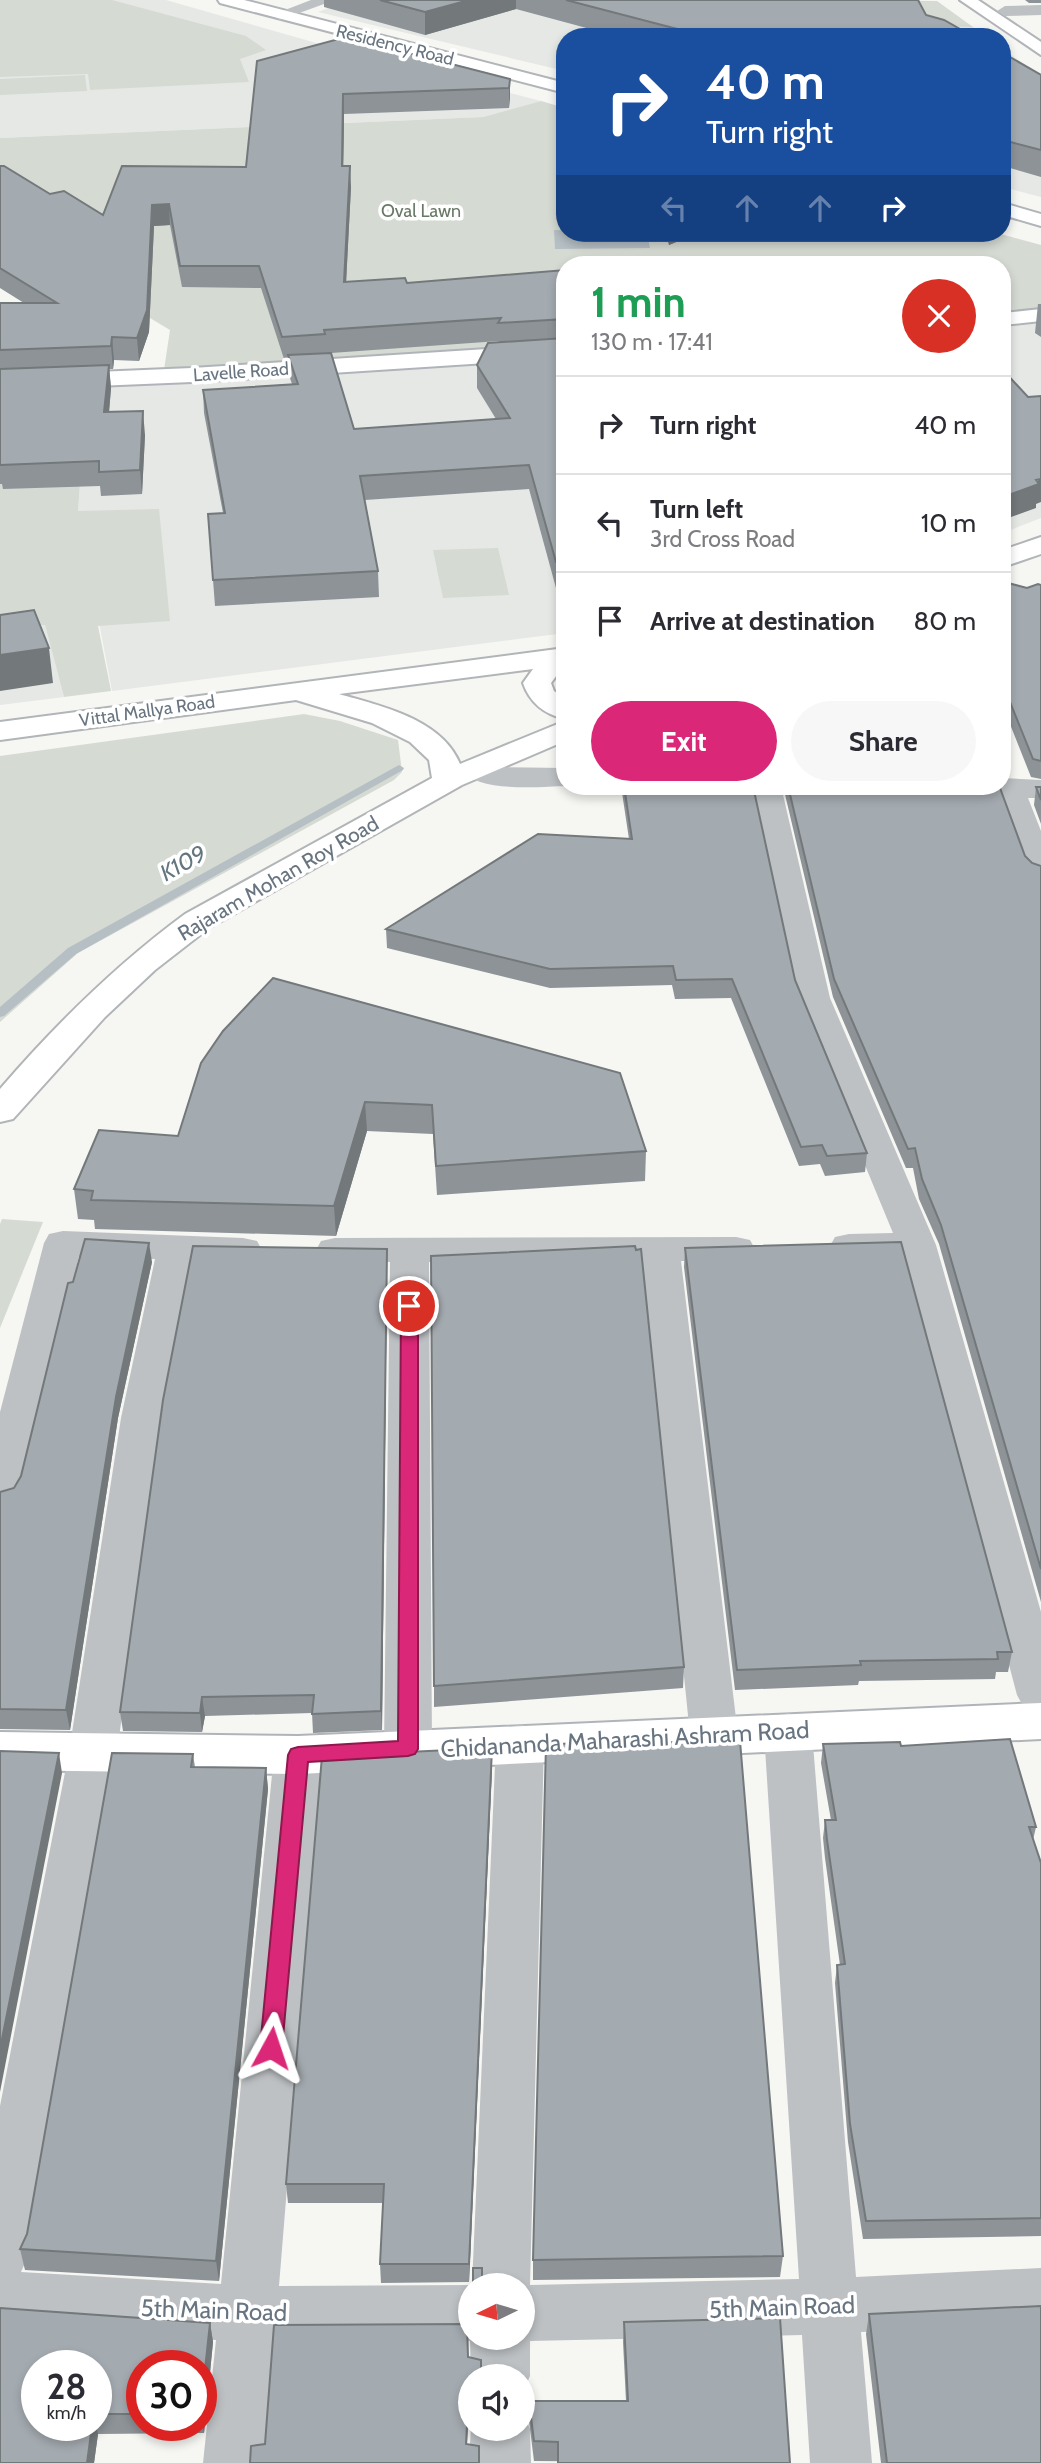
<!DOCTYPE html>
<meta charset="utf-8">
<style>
:root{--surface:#fff;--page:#f7f7f7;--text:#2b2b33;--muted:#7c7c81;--line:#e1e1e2;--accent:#db2777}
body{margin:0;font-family:Cabin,sans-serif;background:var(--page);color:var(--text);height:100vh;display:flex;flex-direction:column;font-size:26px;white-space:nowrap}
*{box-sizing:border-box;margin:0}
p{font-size:23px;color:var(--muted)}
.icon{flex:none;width:38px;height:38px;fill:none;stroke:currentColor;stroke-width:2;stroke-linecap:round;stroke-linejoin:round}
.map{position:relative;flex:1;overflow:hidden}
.details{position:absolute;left:556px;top:256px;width:455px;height:539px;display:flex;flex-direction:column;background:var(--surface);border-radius:28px;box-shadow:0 4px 10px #0003}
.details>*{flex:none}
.hud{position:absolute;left:556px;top:28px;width:455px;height:214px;border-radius:28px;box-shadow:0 4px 10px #0003;background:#1a4fa0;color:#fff;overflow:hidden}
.needle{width:46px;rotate:265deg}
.buttons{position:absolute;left:458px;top:2273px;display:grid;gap:14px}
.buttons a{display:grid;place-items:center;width:77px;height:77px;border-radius:50%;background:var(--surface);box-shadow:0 4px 10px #0003;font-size:35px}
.speed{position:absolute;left:21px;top:2350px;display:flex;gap:14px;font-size:35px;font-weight:700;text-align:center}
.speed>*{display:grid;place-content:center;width:91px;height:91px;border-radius:50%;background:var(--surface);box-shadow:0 4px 10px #0003;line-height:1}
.speed small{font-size:18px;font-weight:400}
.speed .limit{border:10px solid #d22;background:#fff;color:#111}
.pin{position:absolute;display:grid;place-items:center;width:60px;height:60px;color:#fff;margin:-30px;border:4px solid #fff;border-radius:50%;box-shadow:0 2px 7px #0007}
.me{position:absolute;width:77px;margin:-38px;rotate:5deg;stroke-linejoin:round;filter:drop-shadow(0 0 5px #0008)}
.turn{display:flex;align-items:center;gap:24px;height:147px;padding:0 35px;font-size:32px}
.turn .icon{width:91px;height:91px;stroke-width:2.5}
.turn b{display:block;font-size:49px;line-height:60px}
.lanes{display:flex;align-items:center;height:66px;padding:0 35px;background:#0003;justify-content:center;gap:35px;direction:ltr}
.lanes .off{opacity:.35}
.round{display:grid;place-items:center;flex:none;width:74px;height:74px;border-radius:37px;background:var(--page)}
.summary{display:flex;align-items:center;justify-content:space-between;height:119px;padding:0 35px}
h1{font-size:42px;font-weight:700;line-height:52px;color:#1e9e55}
.button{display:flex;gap:14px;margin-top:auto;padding:14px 35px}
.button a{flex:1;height:80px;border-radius:42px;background:var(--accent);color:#fff;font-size:28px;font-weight:700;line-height:80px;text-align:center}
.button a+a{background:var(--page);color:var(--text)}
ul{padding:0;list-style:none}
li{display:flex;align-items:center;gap:21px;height:98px;padding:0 35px;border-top:2px solid var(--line)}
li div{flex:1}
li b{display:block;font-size:26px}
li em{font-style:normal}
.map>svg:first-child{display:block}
</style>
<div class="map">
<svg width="1041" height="2463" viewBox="0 0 1041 2463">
<rect width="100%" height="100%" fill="#f6f6f3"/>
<!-- built -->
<path fill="#e6e8e6" d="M0,0h166l182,52 193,49 -58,16 -483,21z
M349,0h474l93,26 57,1 12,10h-420v34l-247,-59z
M1003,49l38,28v120l-38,-10z
M1041,322v196l-38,15v-207z
M565,357v276l-453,58 -34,-180 4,-54 -82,-67z
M0,625h45l19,72 -64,8z"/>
<!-- green -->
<path fill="#d5dad3" d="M0,0h112l134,36 20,14 -26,9 9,23 -159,8 -2,-16 -88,3z
M823,0l114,1 36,26 -57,-1z
M85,75l2,16 -87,4v-16z
M541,101l24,7v125h432l44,12v63l-38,5v-49h-438v81l-401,25 6,-40 -170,-102v-90l483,-21z
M82,457l-4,54 81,-2 11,112 -72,5 13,65 -47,6 -19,-72h-45v-166z
M498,548l11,47 -66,3 -10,-48z
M304,714l36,7 58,19 4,32 -8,8 -316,173 -78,69v-266z
M2,1219l41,3 -43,106v-104z"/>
<!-- water -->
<path fill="#b6bfc4" d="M554,230l93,3 3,15 -95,1z"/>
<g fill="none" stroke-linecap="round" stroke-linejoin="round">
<!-- stream -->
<path fill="#b6bfc4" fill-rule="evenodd" d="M399,765l5,3 -1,2 -327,184 -72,62 -4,1v-10l68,-59z"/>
<!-- secondary casing -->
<g stroke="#b0b4b9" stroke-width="4">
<path id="secondary" d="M1041,309v12l-38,4v-12z
M565,344v14l-373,24 -192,8v-14l192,-8z
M1041,1703v36l-743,35 -298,-4v-38l298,4z"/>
</g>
<!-- primary casing -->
<g stroke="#b1b5b8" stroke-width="4">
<path id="primary" d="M218,0h26l321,83v10l-345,-90z
M960,0h18l63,42v13z
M1003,203l38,11v12l-38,-11z
M1041,537v17l-38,13v-17z
M565,648v16l-14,19 3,8 11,7v21c-21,-5 -35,-16 -42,-36l10,-14 -194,25c42,12 103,25 121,70l105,-43v20l-103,44 -253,143 -54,42 -50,47 -92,102 -13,3v-33c56,-65 116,-124 185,-175l247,-136 -3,-18 -19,-18 -38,-19 -76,-23 -296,40v-18z"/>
</g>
<!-- street -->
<path fill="#bdc1c4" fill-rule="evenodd" d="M311,0h24l-55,20 -8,-5z
M1041,5v10l-36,1 -8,-5 8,-5z
M474,759l21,8 70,1 1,18c-28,1 -90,7 -107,-18l4,-6z
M1003,778l38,2v18h-13l13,33v51l-11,-3 -5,-7 -28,-76 -47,-4 -4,-6h57z
M751,786h30l49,212 106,247 105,367v101l-17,-5 -7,-13 -116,-437h-52l-14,-3 -5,-9 5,-9 14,-3 44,-1 -97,-235z
M63,1231l180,7 14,3 5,9 -5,9 -14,3 -50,-2 -30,158 -46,334 -88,502 -8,18 200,12 53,-529 7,-13 17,-6 17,6 7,13 -43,531 193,-1 24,-542 7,-13 17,-6 17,6 7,13 -14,542 269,-6 -35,-547 7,-13 17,-6 17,6 7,13 44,545 185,-9v56l-180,8 11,131h-62l-8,-128 -272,6v35l-7,16v-16l-52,1 -1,-36 -196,1 -9,121h-62l13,-123 -216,-13v-221l69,-354 52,-334 34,-159 -76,-3 -57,240 -7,11 -15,4v-99l44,-169 5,-9zM471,2286h52v52h-52z
M736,1237l14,3 5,9 -5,9 -14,3h-55l57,474 -7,13 -17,6 -17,-6 -7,-13 -48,-473h-213l3,487 -7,13 -17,6 -17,-6 -7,-13 6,-487h-55l-14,-3 -5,-9 5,-9 14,-3z
M523,2412l7,17 1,34h-62l2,-37v3h52z"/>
<!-- secondary -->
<use href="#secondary" fill="#fff" fill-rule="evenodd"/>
<!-- primary -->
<use href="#primary" fill="#fff" fill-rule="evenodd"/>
</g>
<!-- wall -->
<path fill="#8d9397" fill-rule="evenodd" d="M324,0h594l8,15 48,22h-354l-104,-28 -91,26 -101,-28z
M1025,0h16v3h-12z
M1003,53l38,22v102l-38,-11z
M257,61l253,18 -1,29 -165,6 -1,52 8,21 -5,95 61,1 158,-13v318h-9l-27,-99 -164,11 13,71 1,26 -164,9 -7,-92 15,-1 -19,-100 -1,-23 89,-6 -2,-6 -1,-19h-5l-23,-71 -79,-1 -12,-62 -16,1 -5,106 -10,29 -25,-1 -1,9h-4l2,19 -2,24 36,23 -3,59 -41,2 -1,-10 -97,3 -1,-5h-2v-181h24l-24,-15v-122l50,28 53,21 143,-48zM499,341l-22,24v23l19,31 -142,10 -23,-76z
M664,233h34l-29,12z
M1038,304h3v33l-6,-4z
M1003,585l24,3 14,-3v194l-10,-2 -25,-63 -3,-1z
M621,786h132l42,194 72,173 -2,19 -40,4 -5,-12 -21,2 -68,-168 -56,1 -3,-14 -122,3 -163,-40 -1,-19 243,-90z
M783,786h160l1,4 81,66 7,7 9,3v736l-102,-358 -20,-45 -6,-31h-7l-73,-171z
M1036,787h5v37l-7,-19z
M223,1031l423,120 -1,30 -208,14 -4,-61 -66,-3 -31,105 -241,-7 -1,-9 -16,-1 -4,-30 104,-53z
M685,1248l327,404 -4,20h-12l-1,7 -136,2 -1,4 -123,5 -51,-423z
M387,1249v19l-5,462 -69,3 -1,-20 -107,3 -3,16 -79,-1 -3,-19z
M152,1262l-34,156 -48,312 -70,-1v-237l14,-4 7,-12 52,-194z
M684,1667l-1,21 -249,19v-21z
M823,1744l78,2 135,81 -3,13 8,23v373l-178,3 -15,-97 -13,-159 2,-18h3l-15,-107 -2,-20 2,-18h6l-10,-57z
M193,1754l2,13 71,1 2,21 -49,492 -194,-11 -5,-21 7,-15z
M492,1767l-23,515 -88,1 -1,-19 3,-61h-95l-2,-19z
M783,2256l-3,21 -247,3v-20z
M0,2308l210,15 3,19 -9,91 -106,1 -4,29h-94zM37,2366h59v60h-59zM142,2366h59v60h-59z
M869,2314l172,149h-160l-15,-129z
M624,2322l166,141 -256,-2 -5,-40v-20h97l-3,-59z"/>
<!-- shaded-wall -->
<path fill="#73787b" d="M469,0h47v9l-91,26v-23z
M510,79v19l-1,10v-20z
M343,94l1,20 -1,73 -1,-21z
M350,166l1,21 -6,117 -1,-22z
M169,204l1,21 -16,1 -5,106 -10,29 -2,-23 15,-133z
M669,233h29l-29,12z
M112,337l2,23 -1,9 -2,-23z
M109,365l2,23 -4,48 -3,-24z
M143,411l2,24 -3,59 -2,-24z
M1041,479v23l-5,2v4l-33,12v-23z
M49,648l4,35 -53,8v-36z
M365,1102l2,29 -31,105 -2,-30z
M149,1243l3,19 -34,156 -48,312 -4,-20 50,-313z
M387,1249v19l-5,462 -1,-19z
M202,1697l3,19 -3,16 -2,-19z
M492,1748v19l-23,515v-18z
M59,1753l3,20 -62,319v-43z
M266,1768l2,21 -49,492 -3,-20z
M210,2323l3,19 -9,91 -3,-15v-12z
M471,2404v20l-3,2 -2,37v-19l2,-38z
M92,2426h4l2,8 -4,29h-7z"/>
<!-- building -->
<path fill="#a4abb0" stroke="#73787b" stroke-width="2" d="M380,0h89l-44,12z
M566,0h352l8,15 18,5 30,17h-266z
M346,37l164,42 -1,9 -166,6 -1,72h8l-6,116 61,-4 2,5 158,-13v49l-67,4 3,-5 -177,12 1,4 -43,3 -23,-71h-79l-11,-62 -17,1 -5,105 -10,28 -25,-1 -1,9 -111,4v-47h57l-57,-35v-102h4l46,28 14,-3 39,24 19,-49 124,1 11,-106z
M1003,53l38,22v75l-38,-10z
M565,338v224h-9l-27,-97 -169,11 18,95 -165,9 -5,-66 17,-1 -22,-123 95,-6 -10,-29 43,-2 23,76 156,-11 -33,-53 11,-22z
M109,365l-5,47 39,-1 -3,59 -41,2v-11l-99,4v-96z
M1003,370l25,27 13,-1v83l-5,1 3,4 -36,13z
M1008,583l19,5 11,-4 3,1v176l-8,-2 -25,-62 -5,-1v-111z
M34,610l15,38 -49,7v-40z
M624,786h129l42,194 72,173 -40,3 -5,-11 -21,2 -69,-168 -56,1 -3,-14 -123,3 -164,-40 152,-95 94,5z
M788,786h155l1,4 56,-2 25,68 7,7 9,3v703l-100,-344 -19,-46 -7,-31 -7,1 -74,-170z
M1036,787h5v13z
M273,978l347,95 26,78 -210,15 -4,-61 -67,-3 -31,104 -243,-6 2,-9 -19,-2 25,-59 79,6 23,-73 22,-32z
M85,1239l64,4 -33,154 -50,313 -66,-1v-217l14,-4 7,-12 47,-193 5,-1z
M901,1242l111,410h-15l1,7 -138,2 1,4 -124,5 -52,-422z
M193,1246l194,3 -6,462 -69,3 2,-19 -112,2 -2,16 -80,-1 43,-312z
M635,1246l1,4 5,-1 43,418 -250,19 -3,-430z
M1010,1739l26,88h-7l12,36v355l-175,3 -16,-97 -13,-159 8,-1 -18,-124 -2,-20h11l-13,-76 77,-2 1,4z
M740,1741l43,515 -250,4 13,-516z
M492,1748l-23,516h-89l4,-80h-98l36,-428z
M0,1751l59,2 -59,296z
M112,1753l81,1 -2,13 75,1 -50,493 -196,-12 7,-15z
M473,2268h9v18h-9z
M1041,2306v157h-154l-18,-149z
M0,2308l210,15 -9,83v-40h-59v48h-46v-48h-59v60h55l-5,37h-87z
M780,2318l10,145h-232v-21l-24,-1 -5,-40h99l-4,-79z
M467,2324l1,33 13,3v16h-10v28l-3,2 -2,38 13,2v17h-229l1,-17 14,-2 9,-119z"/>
<!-- route -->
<path fill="#db2777" stroke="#8e194d" stroke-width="2" d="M409,1300l9,6v443l-3,5 -7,2 -100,6 -26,286 -3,6 -8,3 -8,-3 -3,-6 28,-293 3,-6 7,-2 100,-6 3,-435z"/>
<g text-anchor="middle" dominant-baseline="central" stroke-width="7" stroke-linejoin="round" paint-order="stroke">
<!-- far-street labels -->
<g font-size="18" fill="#687581" stroke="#fff">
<text transform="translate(395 45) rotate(14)">Residency Road</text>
<text transform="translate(241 372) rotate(-4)">Lavelle Road</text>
<text transform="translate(147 711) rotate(-8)">Vittal Mallya Road</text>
</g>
<!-- far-park labels -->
<g font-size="18" fill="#697966" stroke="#fff">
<text x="421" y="211">Oval Lawn</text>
</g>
<!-- street labels -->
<g font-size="21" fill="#687581" stroke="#fff">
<text transform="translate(278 878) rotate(-30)">Rajaram Mohan Roy Road</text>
</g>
<!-- water labels -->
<g font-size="23" font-style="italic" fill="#63757e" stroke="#fff">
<text transform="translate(183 863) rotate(-29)">K109</text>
</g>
<!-- near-street labels -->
<g font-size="24" fill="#687581" stroke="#fff">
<text transform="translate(625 1739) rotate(-3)">Chidananda Maharashi Ashram Road</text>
<text transform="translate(782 2307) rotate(-2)">5th Main Road</text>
<text transform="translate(214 2310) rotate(2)">5th Main Road</text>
</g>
</g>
</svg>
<div class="buttons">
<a><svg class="needle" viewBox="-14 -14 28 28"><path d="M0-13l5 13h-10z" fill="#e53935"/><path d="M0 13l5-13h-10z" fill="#7c7c81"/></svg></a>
<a><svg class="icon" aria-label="sound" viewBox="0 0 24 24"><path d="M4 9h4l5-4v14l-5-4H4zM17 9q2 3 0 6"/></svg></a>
</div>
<div class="speed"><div>28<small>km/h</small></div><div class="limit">30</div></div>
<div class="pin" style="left:409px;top:1306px;background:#d93025"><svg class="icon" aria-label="arrive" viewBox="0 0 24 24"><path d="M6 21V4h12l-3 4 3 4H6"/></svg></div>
<svg class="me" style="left:271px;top:2048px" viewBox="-20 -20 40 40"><path d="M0-17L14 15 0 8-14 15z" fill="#db2777" stroke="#fff" stroke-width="4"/></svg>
<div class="hud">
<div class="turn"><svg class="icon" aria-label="right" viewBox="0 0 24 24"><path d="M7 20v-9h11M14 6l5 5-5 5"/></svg><div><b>40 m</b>Turn right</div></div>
<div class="lanes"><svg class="icon off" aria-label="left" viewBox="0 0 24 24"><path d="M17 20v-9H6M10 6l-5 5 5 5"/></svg><svg class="icon off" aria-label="ahead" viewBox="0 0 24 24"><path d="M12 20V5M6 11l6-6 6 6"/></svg><svg class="icon off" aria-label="ahead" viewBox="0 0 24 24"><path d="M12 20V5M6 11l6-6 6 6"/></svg><svg class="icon" aria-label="right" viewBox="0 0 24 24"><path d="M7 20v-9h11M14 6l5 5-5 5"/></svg></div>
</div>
<section class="details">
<div class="summary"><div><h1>1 min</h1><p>130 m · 17:41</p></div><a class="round" style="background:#d93025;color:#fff"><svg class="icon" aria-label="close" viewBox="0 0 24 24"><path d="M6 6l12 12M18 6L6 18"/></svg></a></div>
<ul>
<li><svg class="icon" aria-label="right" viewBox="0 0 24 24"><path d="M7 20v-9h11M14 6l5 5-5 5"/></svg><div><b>Turn right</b></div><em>40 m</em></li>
<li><svg class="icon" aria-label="left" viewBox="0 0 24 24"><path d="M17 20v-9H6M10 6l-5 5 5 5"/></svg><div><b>Turn left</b><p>3rd Cross Road</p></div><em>10 m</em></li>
<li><svg class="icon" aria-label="arrive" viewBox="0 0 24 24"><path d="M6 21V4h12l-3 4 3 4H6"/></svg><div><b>Arrive at destination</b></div><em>80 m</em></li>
</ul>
<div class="button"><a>Exit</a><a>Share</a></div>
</section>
</div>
